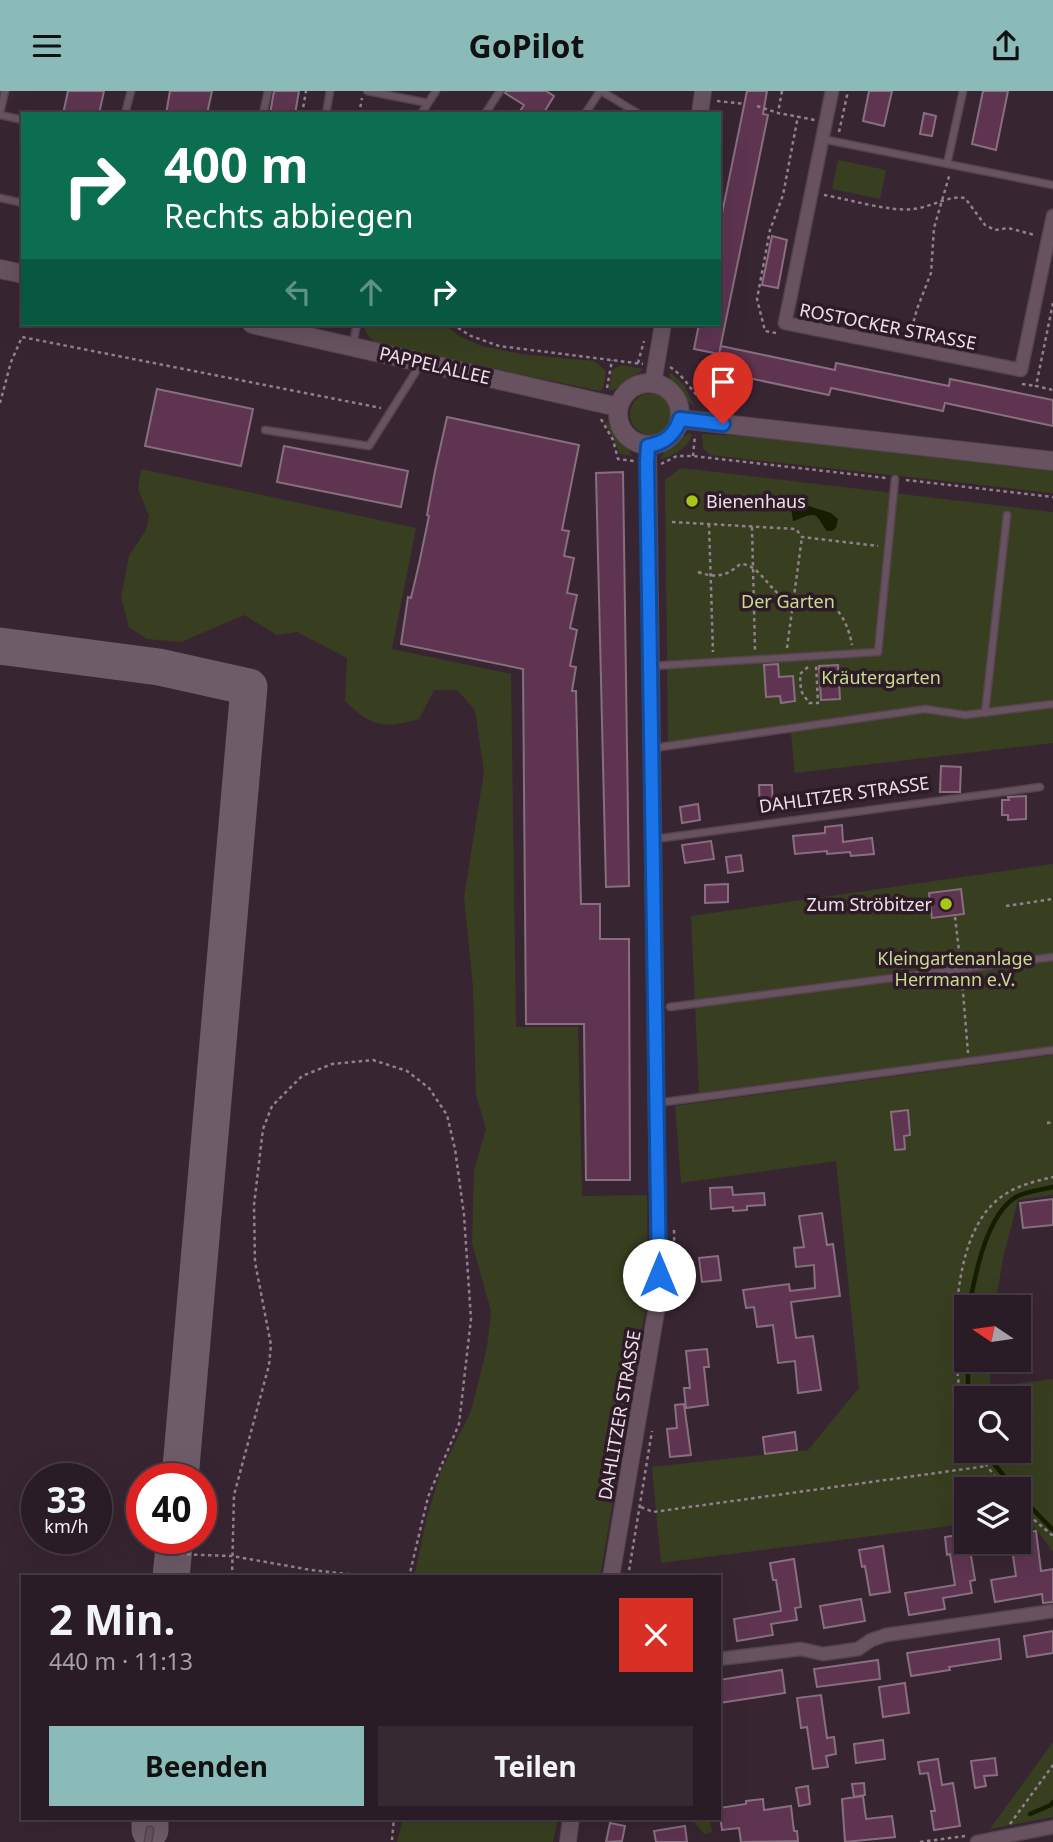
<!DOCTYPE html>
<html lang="de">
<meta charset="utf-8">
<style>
:root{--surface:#2a1c26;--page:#362932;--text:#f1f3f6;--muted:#a5a1a7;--line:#463a43;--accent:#8bbbb9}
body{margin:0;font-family:"Noto Sans",sans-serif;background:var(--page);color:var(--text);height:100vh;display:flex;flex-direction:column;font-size:26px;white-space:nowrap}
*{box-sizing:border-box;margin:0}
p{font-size:23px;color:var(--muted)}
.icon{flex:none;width:38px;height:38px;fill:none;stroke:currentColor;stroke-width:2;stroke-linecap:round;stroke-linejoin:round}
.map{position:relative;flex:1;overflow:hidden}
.details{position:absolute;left:21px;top:1484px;width:700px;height:245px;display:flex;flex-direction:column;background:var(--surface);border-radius:0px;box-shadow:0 7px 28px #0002,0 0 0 2px var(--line)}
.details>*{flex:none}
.top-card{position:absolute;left:21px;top:21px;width:700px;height:214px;border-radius:0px;box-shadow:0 7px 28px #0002,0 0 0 2px var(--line);background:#0b6e4f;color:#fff;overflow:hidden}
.needle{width:46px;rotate:283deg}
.buttons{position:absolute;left:954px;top:1204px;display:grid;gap:14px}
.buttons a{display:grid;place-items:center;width:77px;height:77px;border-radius:0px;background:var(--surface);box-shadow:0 7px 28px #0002,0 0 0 2px var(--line);font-size:35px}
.speed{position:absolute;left:21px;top:1372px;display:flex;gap:14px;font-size:35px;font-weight:700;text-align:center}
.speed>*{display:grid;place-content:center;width:91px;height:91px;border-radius:50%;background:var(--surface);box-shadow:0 7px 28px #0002,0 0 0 2px var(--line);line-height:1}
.speed small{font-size:18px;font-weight:400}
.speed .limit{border:10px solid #d22;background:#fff;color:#111}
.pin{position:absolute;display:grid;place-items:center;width:60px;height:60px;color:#fff;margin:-72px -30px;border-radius:50% 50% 50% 0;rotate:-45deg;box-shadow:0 0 7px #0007}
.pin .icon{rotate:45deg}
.me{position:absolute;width:77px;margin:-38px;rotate:0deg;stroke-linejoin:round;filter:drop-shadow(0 0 5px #0008)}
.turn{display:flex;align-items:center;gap:24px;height:147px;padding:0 28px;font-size:32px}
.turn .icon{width:91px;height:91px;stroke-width:2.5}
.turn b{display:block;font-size:49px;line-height:60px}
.lanes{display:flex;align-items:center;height:66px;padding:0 28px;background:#0003;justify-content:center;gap:35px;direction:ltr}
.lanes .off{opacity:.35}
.round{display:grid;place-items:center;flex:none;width:74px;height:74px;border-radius:0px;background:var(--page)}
.overview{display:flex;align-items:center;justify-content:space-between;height:119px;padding:0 28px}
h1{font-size:42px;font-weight:700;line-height:52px}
.primary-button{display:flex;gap:14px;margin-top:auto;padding:14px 28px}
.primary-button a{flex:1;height:80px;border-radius:0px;background:var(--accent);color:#111;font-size:28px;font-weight:700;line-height:80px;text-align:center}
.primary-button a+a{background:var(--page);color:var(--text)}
header{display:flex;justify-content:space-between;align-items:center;height:91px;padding:0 28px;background:var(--accent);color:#111;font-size:32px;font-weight:700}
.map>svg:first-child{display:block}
</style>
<header><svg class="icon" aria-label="menu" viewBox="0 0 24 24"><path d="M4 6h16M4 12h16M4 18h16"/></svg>GoPilot<svg class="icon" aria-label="share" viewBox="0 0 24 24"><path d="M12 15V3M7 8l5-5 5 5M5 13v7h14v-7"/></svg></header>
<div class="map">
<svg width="1053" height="1751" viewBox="0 0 1053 1751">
<rect width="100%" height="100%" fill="#382532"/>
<!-- green -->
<path fill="#383f20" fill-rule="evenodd" d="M838,69l48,10 -6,29 -48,-10z
M363,233h80l18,13 21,9 39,8 73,7 12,10 -3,18 -3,2 -224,-47 -10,-11z
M621,274l22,4 -17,16 -17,6 3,-21z
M671,282l13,12 11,22c-11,-8 -23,-20 -26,-33z
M630 323a21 21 0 1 1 42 0a21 21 0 1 1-42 0Z
M603,327l23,25 6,13 -12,-2z
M690,342l2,3c-6,13 -18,20 -32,23l8,-14z
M702,343l85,4 266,30v25l-343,-38 -7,-7z
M681,377l372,44v231l-258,30 -5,-49 -122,18 -3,-262z
M141,378l275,59 -24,121 119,25 5,353h62l4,169 65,-1 1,99 -48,283h-186l13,-60 14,-46 30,-60 16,-64 4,-36 -19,-68 2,-73 12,-41 -10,-35 -3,-107 -9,-90 20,-125 -9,-62 -18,-20h-23l-15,29c-36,10 -47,8 -74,-18l2,-43 -50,-26 -20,3 -33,-20 -63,27 -34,-3 -18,-12 -8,-30 8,-41 17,-26 3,-14 -11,-27z
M1053,773v182l-354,47 -8,-177z
M1053,964v140l-35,5 -15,58 -8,49h-29v53h25l-1,27 63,-8v173l-16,-22 -18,-13 -1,-28h-52v35l-305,39 -9,-96 156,-17 51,-62 -23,-227 -155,22 -6,-77zM966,1307h52v53h-52z
M1053,1651v75l-63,12z
M403,1727h155l-5,24h-156z
M691,1727h19l2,14 -8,2z"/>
<!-- water -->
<path fill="#171d00" d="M796,411l35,11 7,6 -2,9 -4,3h-5c-4,-4 -7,-12 -11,-15 -6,-4 -17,4 -23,5l-2,-13z"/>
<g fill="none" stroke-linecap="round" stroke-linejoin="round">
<!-- stream -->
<path stroke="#171d00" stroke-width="4.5" d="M969,1216c6,-31 17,-92 47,-110 10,-6 26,-7 37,-10
M968,1269v24l3,14
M987,1360l5,10 22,28
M1018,1403l34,35
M1030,1723l21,-9 2,-3"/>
<!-- taxiway -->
<path stroke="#6e5c68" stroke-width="37" d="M0,555l159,21 90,20 -69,792
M171,1486l4,-39
M150,1739v-12"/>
</g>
<!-- building -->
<path fill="#5e3451" stroke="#876f7f" stroke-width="2" d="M68,0h36l-5,23h-36z
M170,0h42l-5,23h-41z
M274,0h25l-4,23h-25z
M506,0h40l8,5 -11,18h-25l6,-9 -19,-12z
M747,0h20l-4,23 5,1 -49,239 -25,-5 5,-25h20v-96z
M869,0h23l-8,35 -21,-5z
M983,0h25l-12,59 -24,-6z
M924,22l12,3 -4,20 -12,-2z
M772,145l15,4 -9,48 -16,-3z
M721,255l114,24 1,-7 113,23 1,-7 103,21v26l-108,-23 -2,8 -112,-23 -2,7 -114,-24z
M157,298l96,20 -12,57 -96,-20z
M447,326l132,28 -17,85 7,1 -5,25 10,2 -7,35 10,2 -7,33 7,2 -7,36 6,1 -4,24h4l5,213h19v35h29l1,241h-44l-2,-156h-58l-3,-355 -122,-25 7,-47 3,1 8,-34 10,-48 -2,-1 8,-44z
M284,355l124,25 -7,36 -124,-25z
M623,381l6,414 -23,1 -10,-414z
M778,573l1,13 14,-1 2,25 -14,2 -1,-7 -14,1 -2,-32z
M838,574l2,34 -19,1 -2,-34z
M941,675l20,1 -1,25h-20z
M759,694h13l1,26 -13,1z
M1026,705v23l-18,1v-5h-6v-15h7l-1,-3z
M698,713l2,16 -18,3 -2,-16z
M842,734l1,17 29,-4 2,16 -23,2 -1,-4 -23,2v-3l-32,3 -2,-18 32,-3v-6z
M711,750l3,18 -29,4 -3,-18z
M741,764l2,16 -15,2 -2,-16z
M728,793v18l-23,1v-18z
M961,798l3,25 -32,4 -3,-25z
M908,1019l2,25 -6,1 1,13 -10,1 -4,-38z
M732,1096l1,8 31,-2 1,12 -18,1v4l-14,1v-4l-22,2 -1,-21z
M1053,1108v26l-30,3 -3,-25z
M822,1122l5,32 6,-1 7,52 -49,6 5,36 17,-2 8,54 -23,3 -3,-32 -17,2 -5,-38 -16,2 -3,-20 -8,1 -3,-18 46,-6 1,7 25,-3 -1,-23 -18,2 -2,-19 10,-1 -5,-31z
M718,1165l3,24 -19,2 -3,-24z
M707,1258l2,18h-5l4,38 -22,3 -2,-20h6l-4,-37z
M684,1313l7,51 -21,2 -3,-28 10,-1 -2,-23z
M795,1341l2,18 -32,4 -2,-17z
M1036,1440l5,40 12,-2v33l-10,1 -1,-9 -47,8 -4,-22 25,-4 -5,-34h7v-8z
M965,1443l2,17 3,-1 5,30 -5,1 2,12 -29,5 2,11 -36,6 -4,-22 50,-8 -5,-31 -3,1 -2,-18z
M883,1455l7,46 -20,3 -5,-29 -3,1 -3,-17z
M794,1468l7,48 -6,1 2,12 -26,4 2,11 -36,6 -3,-22 47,-8 -5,-31h-3l-3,-17z
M861,1508l4,22 -41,7 -4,-22z
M1053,1540v22l-26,4 -3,-21z
M999,1548l2,20 -52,8 1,3 -39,6 -4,-23z
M878,1569l2,19 -63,8 -3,-18z
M782,1579l3,23 -66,10v-23z
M905,1592l4,30 -26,4 -4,-30z
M821,1604l6,43 7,-1 2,17 -10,2 2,11 -15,2 -6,-42 -6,1 -4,-30z
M883,1649l2,19 -29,4 -2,-19z
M995,1667l2,17 -13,1 2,10 -11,2 -4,-27z
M938,1668l4,26 11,-2 7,43 -26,4 -3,-19h4l-7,-38 -8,1 -2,-12z
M864,1692l1,12 -11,2 -2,-13z
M808,1695l2,18 -11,2 -3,-18z
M863,1705l3,23 26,-3 3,21 -50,5 -3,-43z
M763,1708l1,11 27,-4 3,25h3l1,10 -57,1 -2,-14 -17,2 -3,-22 27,-4v-3z
M610,1732l15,3 -3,15 -16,1z
M685,1735l2,16h-31l-2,-11z"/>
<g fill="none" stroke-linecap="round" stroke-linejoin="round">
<!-- service casing -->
<g stroke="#554450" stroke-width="9">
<path id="service" d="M367,0l61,12
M601,0l38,23
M0,22l5,-22
M125,23l6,-23
M263,23l5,-23
M326,23l4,-23
M421,23l15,-23
M485,23l15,-23
M585,23l15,-23
M0,24l23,5
M822,48l231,46
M947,73l16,-73
M0,107l23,5
M353,253l4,-20
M265,339l104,16 51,-81
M652,575l226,-14 17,-173
M985,622l22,-198
M653,657l272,-39 40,6 88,-11
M655,748l385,-52
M670,916l383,-50
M657,1012l396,-53
M148,1751l2,-12"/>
</g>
<!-- minor casing -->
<g stroke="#554450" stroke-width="15">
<path id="minor" d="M832,0l-47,232 236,47 32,-154
M719,1568l82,-10 22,5 35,-5 13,-9 15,-5 167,-24
M977,1751l76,-15"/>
</g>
<!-- tertiary casing -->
<g stroke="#554450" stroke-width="18">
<path id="tertiary" d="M700,23l3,-23
M653,292l10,-59
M611,1486l48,-283 -11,-848
M568,1751l3,-24"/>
</g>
<!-- secondary casing -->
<g stroke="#554450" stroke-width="20">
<path id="secondary" d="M0,178l23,5
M252,233l366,83
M618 323a31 31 0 1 1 62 0a31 31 0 1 1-62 0Z
M680,328l373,42"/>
</g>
<!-- path -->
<path stroke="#92818c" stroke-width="2.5" stroke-dasharray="3.5 3.5" stroke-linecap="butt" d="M782,0l-4,22 37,7
M717,10l28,3
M757,15l21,7
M302,23l4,-23
M359,23l3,-16
M839,41l9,-41
M824,104c24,4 65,17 88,14 18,-1 36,-14 53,-11l20,27 10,5 13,-2 27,7
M1053,212l-17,83 17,4
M452,233l19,12 28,10 144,18
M776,242l-11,-2 -8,-32 13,-69 13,-35 15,-79
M910,244l7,-26 14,-36 3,-45 16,-55
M638,272l6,-22
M670,276c19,12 22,31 43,39
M1022,293l14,2
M607,297l5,-28
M0,312l11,-41 11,-25 359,71
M601,328l12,21 5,19 16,2
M693,365l2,-21
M661,373l16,-8h16l193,22
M906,389l147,17
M672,431l124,7 6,8 76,9
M709,433l4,128
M752,436l3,123
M698,481c17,6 28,5 42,-8 20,0 29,27 46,35 17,7 33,-8 51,11 8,9 13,23 15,35
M787,557l15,-111
M808,576l-8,7 1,17 8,12h9l-2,-39
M1006,815l47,-7
M955,826l5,42
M962,889l6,73
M1047,1032l6,-1
M674,1139l1,64
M966,1333c-15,-57 -19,-179 29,-222 16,-15 37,-20 58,-25
M979,1360l8,15 18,23
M1018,1415l35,30
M641,1416l12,5 334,-46
M173,1463l59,2 79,14 64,7
M232,1486l2,-82 35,-130 2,-20 -16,-83 -1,-57 9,-76 9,-23 30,-30 30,-12 41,-4 34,11 22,17 18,27 8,34 9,66 7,104 -12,105 -31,73 -19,80
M628,1486l24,-146
M1010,1733l43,-59
M392,1749l2,-22
M920,1751l45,-6"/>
<!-- service -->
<use href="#service" stroke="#685260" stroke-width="6"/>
<!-- minor -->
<use href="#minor" stroke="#685260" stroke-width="12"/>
<!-- tertiary -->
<use href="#tertiary" stroke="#685260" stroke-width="16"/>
<!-- secondary -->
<use href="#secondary" stroke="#685260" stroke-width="18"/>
</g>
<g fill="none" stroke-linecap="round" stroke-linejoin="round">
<!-- route casing -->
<g stroke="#114b97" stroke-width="18">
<path id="route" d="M659,1184l-12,-812 1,-17c17,-3 27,-11 32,-27l43,5"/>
</g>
<!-- route -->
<use href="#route" stroke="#1a73e8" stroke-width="12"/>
</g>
<!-- markers -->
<g fill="#a9c71a" stroke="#2e1b28" stroke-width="2.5">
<circle cx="692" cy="410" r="7"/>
<circle cx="946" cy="813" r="7"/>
</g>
<g text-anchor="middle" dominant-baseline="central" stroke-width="7" stroke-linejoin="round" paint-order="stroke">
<!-- street labels -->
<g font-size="18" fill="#eddfe8" stroke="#2e1b28">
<text transform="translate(888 235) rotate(11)">ROSTOCKER STRASSE</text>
<text transform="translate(435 274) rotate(13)">PAPPELALLEE</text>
<text transform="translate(844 703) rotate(-8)">DAHLITZER STRASSE</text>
<text transform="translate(619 1324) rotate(-80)">DAHLITZER STRASSE</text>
</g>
<!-- poi labels -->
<g font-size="18" fill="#eddfe8" stroke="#2e1b28" text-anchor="start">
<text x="706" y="410">Bienenhaus</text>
<text x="932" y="813" text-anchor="end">Zum Ströbitzer</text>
</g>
<!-- park labels -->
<g font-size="18" fill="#c8dc8e" stroke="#2e1b28">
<text x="788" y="510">Der Garten</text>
<text x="881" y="586">Kräutergarten</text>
<text x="955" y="867">Kleingartenanlage<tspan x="955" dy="21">Herrmann e.V.</tspan></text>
</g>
</g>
</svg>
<div class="buttons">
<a><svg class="needle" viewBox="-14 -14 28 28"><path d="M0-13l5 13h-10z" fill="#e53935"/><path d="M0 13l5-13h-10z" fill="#a5a1a7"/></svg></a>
<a><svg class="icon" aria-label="search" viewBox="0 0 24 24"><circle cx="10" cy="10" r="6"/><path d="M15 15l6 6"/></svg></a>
<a><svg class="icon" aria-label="layers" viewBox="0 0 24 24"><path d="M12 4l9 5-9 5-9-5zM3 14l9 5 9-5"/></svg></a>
</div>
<div class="speed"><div>33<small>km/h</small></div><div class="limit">40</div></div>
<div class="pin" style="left:723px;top:333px;background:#d93025"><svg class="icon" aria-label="arrive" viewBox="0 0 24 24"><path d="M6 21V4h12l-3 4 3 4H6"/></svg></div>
<svg class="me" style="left:659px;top:1184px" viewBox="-20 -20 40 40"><circle r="19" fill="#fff"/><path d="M0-13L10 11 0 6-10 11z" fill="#1a73e8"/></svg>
<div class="top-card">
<div class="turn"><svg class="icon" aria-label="right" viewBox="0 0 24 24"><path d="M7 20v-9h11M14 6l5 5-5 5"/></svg><div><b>400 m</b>Rechts abbiegen</div></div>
<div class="lanes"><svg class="icon off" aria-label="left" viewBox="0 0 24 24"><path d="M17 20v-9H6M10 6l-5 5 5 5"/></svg><svg class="icon off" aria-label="ahead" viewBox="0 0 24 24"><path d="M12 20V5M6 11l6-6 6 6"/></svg><svg class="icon" aria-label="right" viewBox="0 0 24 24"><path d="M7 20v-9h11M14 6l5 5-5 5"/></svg></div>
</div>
<section class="details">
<div class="overview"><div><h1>2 Min.</h1><p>440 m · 11:13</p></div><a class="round" style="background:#d93025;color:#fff"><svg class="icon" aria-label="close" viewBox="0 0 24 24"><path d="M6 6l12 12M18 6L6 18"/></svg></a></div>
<div class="primary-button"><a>Beenden</a><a>Teilen</a></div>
</section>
</div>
